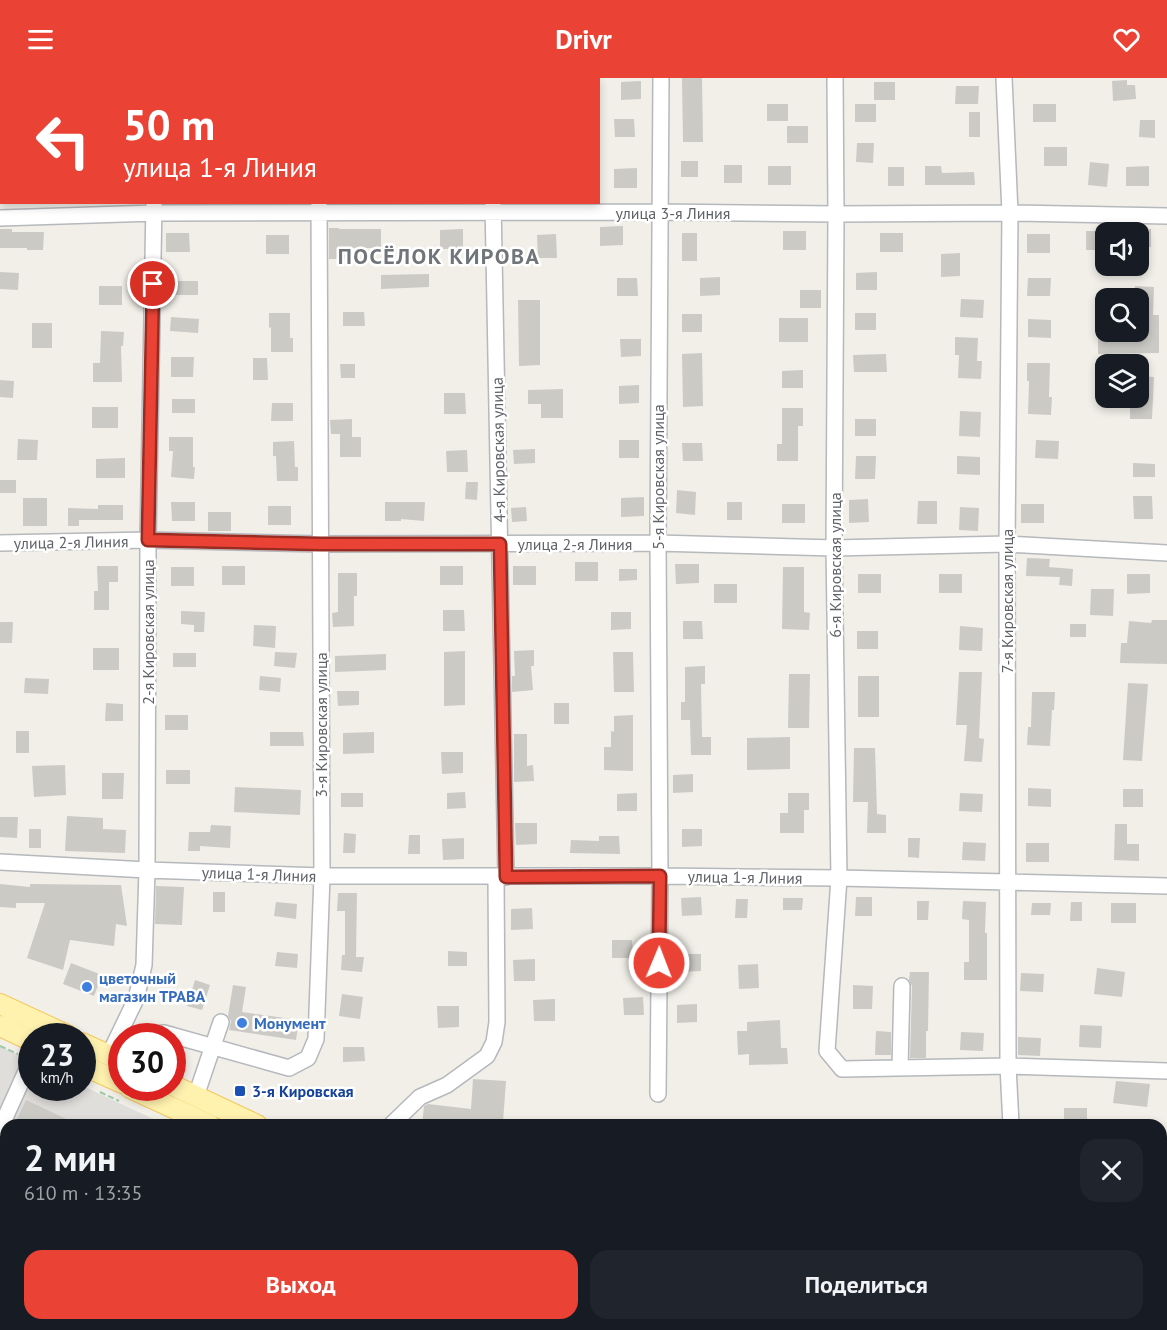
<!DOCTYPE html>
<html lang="ru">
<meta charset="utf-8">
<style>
:root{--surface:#171b24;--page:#20242c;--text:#f1f3f6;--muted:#9ea1a6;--accent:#ea4335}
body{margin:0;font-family:"PT Sans",sans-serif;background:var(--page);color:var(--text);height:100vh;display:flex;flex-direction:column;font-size:22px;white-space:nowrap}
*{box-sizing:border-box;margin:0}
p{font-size:20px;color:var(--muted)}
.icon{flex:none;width:33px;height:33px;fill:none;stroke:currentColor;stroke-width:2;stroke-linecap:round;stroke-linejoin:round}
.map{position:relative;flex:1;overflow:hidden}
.details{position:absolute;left:0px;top:1041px;width:1167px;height:212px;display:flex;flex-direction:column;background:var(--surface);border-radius:18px 18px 0 0;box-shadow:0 3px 9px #0003}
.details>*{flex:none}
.banner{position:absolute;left:0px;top:0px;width:600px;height:126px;box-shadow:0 3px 9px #0003;background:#ea4335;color:#fff;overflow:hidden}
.controls{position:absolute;left:1095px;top:144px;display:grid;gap:12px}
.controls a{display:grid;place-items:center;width:54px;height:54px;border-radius:12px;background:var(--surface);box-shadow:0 3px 9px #0003;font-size:30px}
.speed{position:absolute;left:18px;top:945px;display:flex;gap:12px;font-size:30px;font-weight:700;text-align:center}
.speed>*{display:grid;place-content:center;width:78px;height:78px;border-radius:50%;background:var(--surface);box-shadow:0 3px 9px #0003;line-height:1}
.speed small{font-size:15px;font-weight:400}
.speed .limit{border:9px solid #d22;background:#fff;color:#111}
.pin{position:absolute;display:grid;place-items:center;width:51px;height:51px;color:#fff;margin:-26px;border:3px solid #fff;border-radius:50%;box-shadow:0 2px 6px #0007}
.me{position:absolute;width:66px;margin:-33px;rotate:1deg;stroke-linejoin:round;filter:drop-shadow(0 0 4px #0008)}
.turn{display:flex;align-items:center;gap:21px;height:126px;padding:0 24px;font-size:27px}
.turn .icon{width:78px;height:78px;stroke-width:2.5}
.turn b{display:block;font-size:42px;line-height:51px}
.round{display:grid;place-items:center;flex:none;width:63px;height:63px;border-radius:18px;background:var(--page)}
.summary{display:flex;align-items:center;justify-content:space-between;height:102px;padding:0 24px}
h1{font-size:36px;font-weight:800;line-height:45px}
.action{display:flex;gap:12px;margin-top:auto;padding:12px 24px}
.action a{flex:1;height:69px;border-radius:18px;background:var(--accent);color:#fff;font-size:24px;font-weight:800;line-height:69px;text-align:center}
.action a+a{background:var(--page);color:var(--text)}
header{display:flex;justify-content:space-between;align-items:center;height:78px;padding:0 24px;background:var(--accent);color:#fff;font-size:27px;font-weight:800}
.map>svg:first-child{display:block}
</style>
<header><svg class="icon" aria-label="menu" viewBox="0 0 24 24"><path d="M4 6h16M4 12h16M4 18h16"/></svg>Drivr<svg class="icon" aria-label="heart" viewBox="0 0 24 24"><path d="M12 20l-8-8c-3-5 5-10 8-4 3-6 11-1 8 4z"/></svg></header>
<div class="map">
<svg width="1167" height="1252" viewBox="0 0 1167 1252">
<rect width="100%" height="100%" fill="#f1efe8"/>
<!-- industrial -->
<path fill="#e0deda" d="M0,968l31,15 1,27h50l1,-2 83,39h-160v199h580l11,6h-580l-17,-7z"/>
<!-- building -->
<path fill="#cccac5" d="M682,0h20l1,64h-20z
M1127,2v5h8l1,14 -23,2 -1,-20z
M641,3v18l-20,1v-18z
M874,4h21v18h-21z
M956,8h23l-1,18h-23z
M767,26h21v17h-21z
M855,26h21v18h-21z
M1033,26h23v18h-23z
M969,34h11v25h-11z
M614,41h20l1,18h-20z
M1140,42h15v18l-16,-1z
M787,48h21v17h-21z
M857,65h17l-1,20 -17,-1z
M1044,69h23v19h-23z
M681,83h17v16h-17z
M1090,84l19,2 -2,23 -19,-2z
M724,87h18v18h-18z
M768,88h23v19h-23z
M925,88h16l1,7 32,-1 1,13h-50z
M1149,88v20h-23v-19z
M888,89h16v19h-16z
M637,90v20h-23v-19z
M623,148v19l-23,1v-19z
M329,150h10v1h42v19h-34v11h-18z
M0,151h12v3h32l-1,18h-16v-2h-27z
M463,151v20h-23v-19z
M1138,151h13v18l-13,1z
M783,153h23v19h-23z
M1086,153h20v19h-20z
M166,155h23l1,19h-24z
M682,155h15v28h-15z
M880,155h23v19h-23z
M556,156l1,24h-19l-1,-23z
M1027,156h23v19h-23z
M266,157h23v19h-23z
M960,175v23l-19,1v-23z
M0,194l19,1 -1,17 -18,-1z
M877,194v18h-21v-17z
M429,196v13l-48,2v-14z
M720,199v18l-20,1v-18z
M617,200h20l1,18h-21z
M1028,200h23l-1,18h-23z
M175,203h23v14h-23z
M99,208h23v19h-23z
M1135,208l19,1 -1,28h6v38l-61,1v-22h40v-34h-4z
M800,212h21v18h-21z
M961,221l23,1 -1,18 -23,-1z
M518,222h22v65l-21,1z
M343,234h21l1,14h-22z
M269,235h21v25h3v14h-22v-25l-2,1z
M855,235h21v17h-21z
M682,236h20v18h-20z
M171,239l28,2 -1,14 -28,-2z
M779,240h29v24h-29z
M1028,241l23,1v18l-23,-1z
M32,245h20v25h-20z
M101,253l23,1 -1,14h-2l1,36h-29v-19h7z
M955,259l23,1 -1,23h5l-1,18 -23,-1 1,-23h-4z
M620,261h21v17l-20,1z
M702,275l1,53 -20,1 -1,-53z
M886,276l1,18h-33l-1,-17z
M171,279h23l-1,20h-22z
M253,280h14l1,22h-15z
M1027,285h23l-1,34h3l-1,18 -23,-1 1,-33h-2z
M340,286h15v14h-14z
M803,292v18h-21v-17z
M1138,298l16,1 -2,42h-22v-18h8z
M0,302l14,1 -1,17 -13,-1z
M639,307v18l-20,1v-18z
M563,311v29h-22v-14h-13v-14z
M444,315h21l1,21h-22z
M172,321h23v14h-23z
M272,325h21v18h-22z
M92,329h26v21h-26z
M782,330h21v18h-5v35h-21v-17h5z
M960,333l21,1 -1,25 -21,-1z
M352,341v18h9v20h-21v-23h-9l-1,-14z
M855,341h21v17h-21z
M169,359h24v30h2l-1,12 -23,-2 2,-26h-4z
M18,361l20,1 -1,20h-20z
M619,362h20v18h-20z
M1036,362l23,1 -1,18 -23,-1z
M294,363l1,26h3v14h-21l-1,-25h-3v-14z
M682,365h20l1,18h-20z
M535,371v14l-21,1 -1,-14z
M467,372l1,22h-21l-1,-21z
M856,378h20l-1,23h-20z
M957,378l23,1v18l-23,-1z
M125,380v20h-29v-19z
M1133,385l22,1v13h-22z
M0,402h16v13h-16z
M466,404h12l-1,18 -12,-1z
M677,412l19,2 -1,23 -19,-2z
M1133,418h19l1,23h-19z
M644,419v19l-23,1v-19z
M23,420h24v28h-24z
M868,421l1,23 -20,1v-23z
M918,423h19v23h-20z
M171,424h24v19h-23z
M385,424h40l-1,19 -23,-2v2h-16z
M727,424h15v18h-15z
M782,426h23v19h-23z
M1021,426h23v19h-23z
M98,427h25v15h-44v6h-11v-18l30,1z
M268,428h23v19h-23z
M526,429l1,14 -15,1 -1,-14z
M960,429l19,1 -1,23 -19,-1z
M208,434h23v19h-23z
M1027,480l23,1 -1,8 24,2 -1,17 -13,-1 1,-8 -34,-1z
M575,484h23v19h-23z
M675,486h24v19l-23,1z
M97,488h21v16h-9v28h-15v-19h4z
M222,488h23v19h-23z
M440,488h23v19h-23z
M513,488h23v19h-23z
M171,489h23v19h-23z
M783,489h21v45l6,1 -1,17 -27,-1z
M619,491h18v11l-18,1z
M338,495h19v23h-3v30l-21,1 -1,-14 6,-1z
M858,496h23v19h-23z
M939,496h23v19h-23z
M1127,496h23v19l-23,1z
M714,506h23v19h-23z
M1091,511h23l-1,27 -23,-1z
M443,532h21l1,21h-22z
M181,533l24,1 -1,20h-10v-7l-13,-1z
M611,534h20v17l-20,1z
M1152,542h15v44l-47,-1 1,-20h6l2,-22 22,2z
M683,543h19l1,18h-20z
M0,544h13l-1,21h-12z
M1070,546h16v13h-16z
M254,547l22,1 -1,22 -22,-2z
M960,548l23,2 -1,23 -23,-1z
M857,553h21v18h-21z
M93,570h26v22h-26z
M534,572v16h-3l2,24 -21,2v-16h3l-1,-25z
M465,573v54l-21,1v-54z
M275,574l22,1 -2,15 -21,-2z
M613,574h20l1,40h-20z
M173,575h23v14h-23z
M386,576v16l-51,2v-16z
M705,588v18h-4l1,53h9v18h-20l-1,-35h-9v-18h4v-35z
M959,594h23l-3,66 5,1 -2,23 -18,-1 3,-36h-11z
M789,596h21l-1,54h-21z
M260,598l21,2 -1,14 -21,-2z
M858,598h21v41h-21z
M25,600l24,1 -1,15 -24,-1z
M1128,605l20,1 -6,77 -19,-1z
M337,613h22v14l-21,1z
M1032,614h23l-1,18h-2l-2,36 -23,-1 1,-18h3z
M106,625l17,1v17h-18z
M554,625h15v21h-15z
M165,637h23v15h-23z
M633,637v56l-29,-1v-23h7v-16l3,1v-16z
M16,653h13v22h-13z
M270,654h33l1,14h-34z
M374,654v21l-31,1v-21z
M514,656h13v32l6,-1 1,16 -20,1z
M790,659v32l-43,1v-32z
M854,670h21l2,66 9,1v18h-19l1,-31h-15z
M441,674h22v21l-21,1z
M65,687l1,30 -32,2 -2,-31z
M166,692h24v14h-24z
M102,695h22l-1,26h-21z
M693,696v18l-20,1v-18z
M235,709l66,3 -1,25 -66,-3z
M1028,710l23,1v18l-23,-1z
M1123,711h20v18h-20z
M465,714l1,16 -19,1v-16z
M341,715h22v14h-22z
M637,715v18h-20v-17z
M788,715h21v17h-5v23h-24v-20h8z
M960,715l23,1 -1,18 -23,-1z
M67,738l36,2v11l23,1 -1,23 -60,-2z
M0,739h18l-1,21 -17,-1z
M515,745h22v21l-21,1z
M1115,746h12v20h12v17l-25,-1z
M211,747l20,1 -1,22 -30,-2v5h-12l1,-19h21z
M29,751h12v19h-12z
M682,751h20v17l-20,1z
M344,755l12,1 -1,19h-12z
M409,757h11v19h-12z
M599,758h20l1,18 -50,-1 1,-13 28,1z
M464,760v21l-21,1 -1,-21z
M908,760h12l-1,20 -11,-1z
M963,764l23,1 -1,18 -23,-1z
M1026,765h23v19h-23z
M0,806l30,3v-3l91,1 6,41 -11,-2 -2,22 -44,-6 -7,30 -36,-12 18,-55h-29v5l-16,-1z
M156,808l28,1 -2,38 -27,-1z
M213,814h12v20h-12z
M338,815h19l-1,64h8l-2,15 -21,-2 1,-15h3v-44h-8z
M701,819l1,18 -20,1 -1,-18z
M856,819h16v19h-17z
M783,820h20l-1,12h-19z
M736,821h12l-1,19h-12z
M917,823h12l-1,19h-11z
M963,823l23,1 -1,31h2v47h-23v-18h5v-42l-7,-1z
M276,824l21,2 -1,15 -22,-3z
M1071,824h11v19h-12z
M1032,825h19l-1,12h-19z
M1111,825h25v20h-25z
M532,830l1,21 -22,1v-21z
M612,862h20l1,18h-21z
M448,873l19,1v14h-19z
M277,874l21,2 -1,14 -22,-2z
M681,876h20v17l-20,1z
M535,881v22h-21l-1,-21z
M71,885l31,12 -8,21 -31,-12z
M758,886l1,24 -20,1 -1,-24z
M1097,890l28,4 -3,25 -28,-3z
M910,894h19l-1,59h-2v27h-16l2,-72 -3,-6z
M1021,895l23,1 -1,18 -23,-1z
M195,902l15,5 -8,25 -15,-4z
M233,907l13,2 -4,25 57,8 -3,20 -67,-10 2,-9 -3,-5z
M853,907l20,1 -1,23h-19z
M342,916l21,3 -3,22 -21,-3z
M643,919l1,18h-20l-1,-17z
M555,921v22h-21l-1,-21z
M697,926v18l-20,1v-18z
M437,928h22v21l-21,1z
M780,942l1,28h6l1,16 -39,1v-11l-11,1 -1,-24h10v-9z
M1080,947l22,1 -1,22 -22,-1z
M876,953l15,1v23h-16z
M961,954l23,1 -1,18 -23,-1z
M1018,959l23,1 -1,18 -22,-1z
M343,969h21l1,14 -22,1z
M473,1001l33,2 -3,41 -9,-1v4h-72l2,-19 4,-2 43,5z
M1116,1003l34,3 -3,23 -34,-4z
M26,1022l53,25h-65z
M1064,1030h23v17h-23z"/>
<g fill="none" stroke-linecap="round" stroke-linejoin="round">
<!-- minor casing -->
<g stroke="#b5b8bc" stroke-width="18">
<path id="minor" d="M152,0v2
M319,0v2
M493,0v2
M835,0l1,136 -2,334 5,330 -12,173 15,18 166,-3 159,5
M1004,0l6,135 -3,331 1,522 3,59
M493,124l13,675
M0,140l154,-5 506,-1 176,2 174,-1 157,3
M0,465l148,-3 173,4 337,-1 176,5 173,-4 160,9
M0,784l147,8 175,6h338l179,2 328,8
M127,958l37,-3 125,35 19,-10 8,-19 6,-163 -3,-674
M109,977l27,-56 8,-34 3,-95 1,-330 6,-338
M900,990l2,-82
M658,1016l2,-218 -2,-333 3,-465
M196,1018l25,-74
M391,1047l29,-28 27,-12 40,-29 7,-14 3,-20 -1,-145
M0,1051l32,-71
M0,1214l6,3"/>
</g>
<!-- major casing -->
<g stroke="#f2c960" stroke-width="22">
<path id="major" d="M0,926l69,32
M0,948l32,15
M82,965l40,18
M82,987l40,18
M172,1007l85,40
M130,1010l80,37
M1161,1141l6,-6
M1161,1164h6
M1161,1195l6,10
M650,1246l12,6"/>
</g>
<!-- path -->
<path stroke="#9cc7a9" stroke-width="2" stroke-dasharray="6 3" stroke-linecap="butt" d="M0,968l18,8
M100,1014l19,9
M604,1246l12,6"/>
<!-- minor -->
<use href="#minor" stroke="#fff" stroke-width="15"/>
<!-- major -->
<use href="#major" stroke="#fff2af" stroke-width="20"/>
</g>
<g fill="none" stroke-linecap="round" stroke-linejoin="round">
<!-- route casing -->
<g stroke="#982c22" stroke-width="15">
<path id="route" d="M153,206l-5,256 173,4h179l6,333 154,-1 -1,87"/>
</g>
<!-- route -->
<use href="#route" stroke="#ea4335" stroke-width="10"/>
</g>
<!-- markers -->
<g fill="#3f7fe0" stroke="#fff" stroke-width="2">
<circle cx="87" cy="909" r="6"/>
<circle cx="242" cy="945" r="6"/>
</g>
<rect fill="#1a4fb4" stroke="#fff" stroke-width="2" x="234" y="1007" width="12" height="12" rx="3"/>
<g text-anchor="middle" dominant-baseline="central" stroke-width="5" stroke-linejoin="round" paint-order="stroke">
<!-- street labels -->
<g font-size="16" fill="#5f6368" stroke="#fff">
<text x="673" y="135">улица 3-я Линия</text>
<text transform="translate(498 372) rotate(-91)">4-я Кировская улица</text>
<text transform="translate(658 399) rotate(-90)">5-я Кировская улица</text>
<text transform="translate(71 464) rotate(-1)">улица 2-я Линия</text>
<text x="575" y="466">улица 2-я Линия</text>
<text transform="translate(835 487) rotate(-90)">6-я Кировская улица</text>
<text transform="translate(1007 523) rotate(-90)">7-я Кировская улица</text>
<text transform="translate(148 554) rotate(-90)">2-я Кировская улица</text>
<text transform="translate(321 647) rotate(-90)">3-я Кировская улица</text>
<text transform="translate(259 796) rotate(2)">улица 1-я Линия</text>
<text transform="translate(745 799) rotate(1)">улица 1-я Линия</text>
</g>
<!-- shop labels -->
<g font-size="16" font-weight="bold" fill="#366cbe" stroke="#fff" text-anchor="start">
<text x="99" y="900">цветочный<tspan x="99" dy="18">магазин ТРАВА</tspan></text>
<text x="254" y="945">Монумент</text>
</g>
<!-- transit labels -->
<g font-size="16" font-weight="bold" fill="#164399" stroke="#fff" text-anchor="start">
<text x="252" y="1013">3-я Кировская</text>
</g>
<!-- district labels -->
<g font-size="22" font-weight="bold" letter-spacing="1.5" fill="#70757a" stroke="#fff">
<text x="439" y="178">ПОСЁЛОК КИРОВА</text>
</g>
</g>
</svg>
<div class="controls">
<a><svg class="icon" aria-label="sound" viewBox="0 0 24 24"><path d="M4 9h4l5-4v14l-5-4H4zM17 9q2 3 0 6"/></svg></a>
<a><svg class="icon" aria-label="search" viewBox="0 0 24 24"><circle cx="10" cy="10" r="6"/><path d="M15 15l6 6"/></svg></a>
<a><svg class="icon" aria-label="layers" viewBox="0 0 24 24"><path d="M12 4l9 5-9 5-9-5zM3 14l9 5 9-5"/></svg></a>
</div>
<div class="speed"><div>23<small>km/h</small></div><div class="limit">30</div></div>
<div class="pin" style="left:153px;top:206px;background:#d93025"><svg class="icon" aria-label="arrive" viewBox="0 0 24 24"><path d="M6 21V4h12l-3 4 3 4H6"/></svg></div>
<svg class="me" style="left:659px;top:885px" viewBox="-20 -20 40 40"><circle r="17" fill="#ea4335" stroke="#fff" stroke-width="3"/><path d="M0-11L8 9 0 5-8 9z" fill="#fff"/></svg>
<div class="banner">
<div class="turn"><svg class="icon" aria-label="left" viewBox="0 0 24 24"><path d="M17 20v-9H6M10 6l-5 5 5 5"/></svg><div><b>50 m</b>улица 1-я Линия</div></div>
</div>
<section class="details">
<div class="summary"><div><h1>2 мин</h1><p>610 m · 13:35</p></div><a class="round"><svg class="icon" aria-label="close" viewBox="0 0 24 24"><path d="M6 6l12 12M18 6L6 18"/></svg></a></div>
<div class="action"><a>Выход</a><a>Поделиться</a></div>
</section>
</div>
